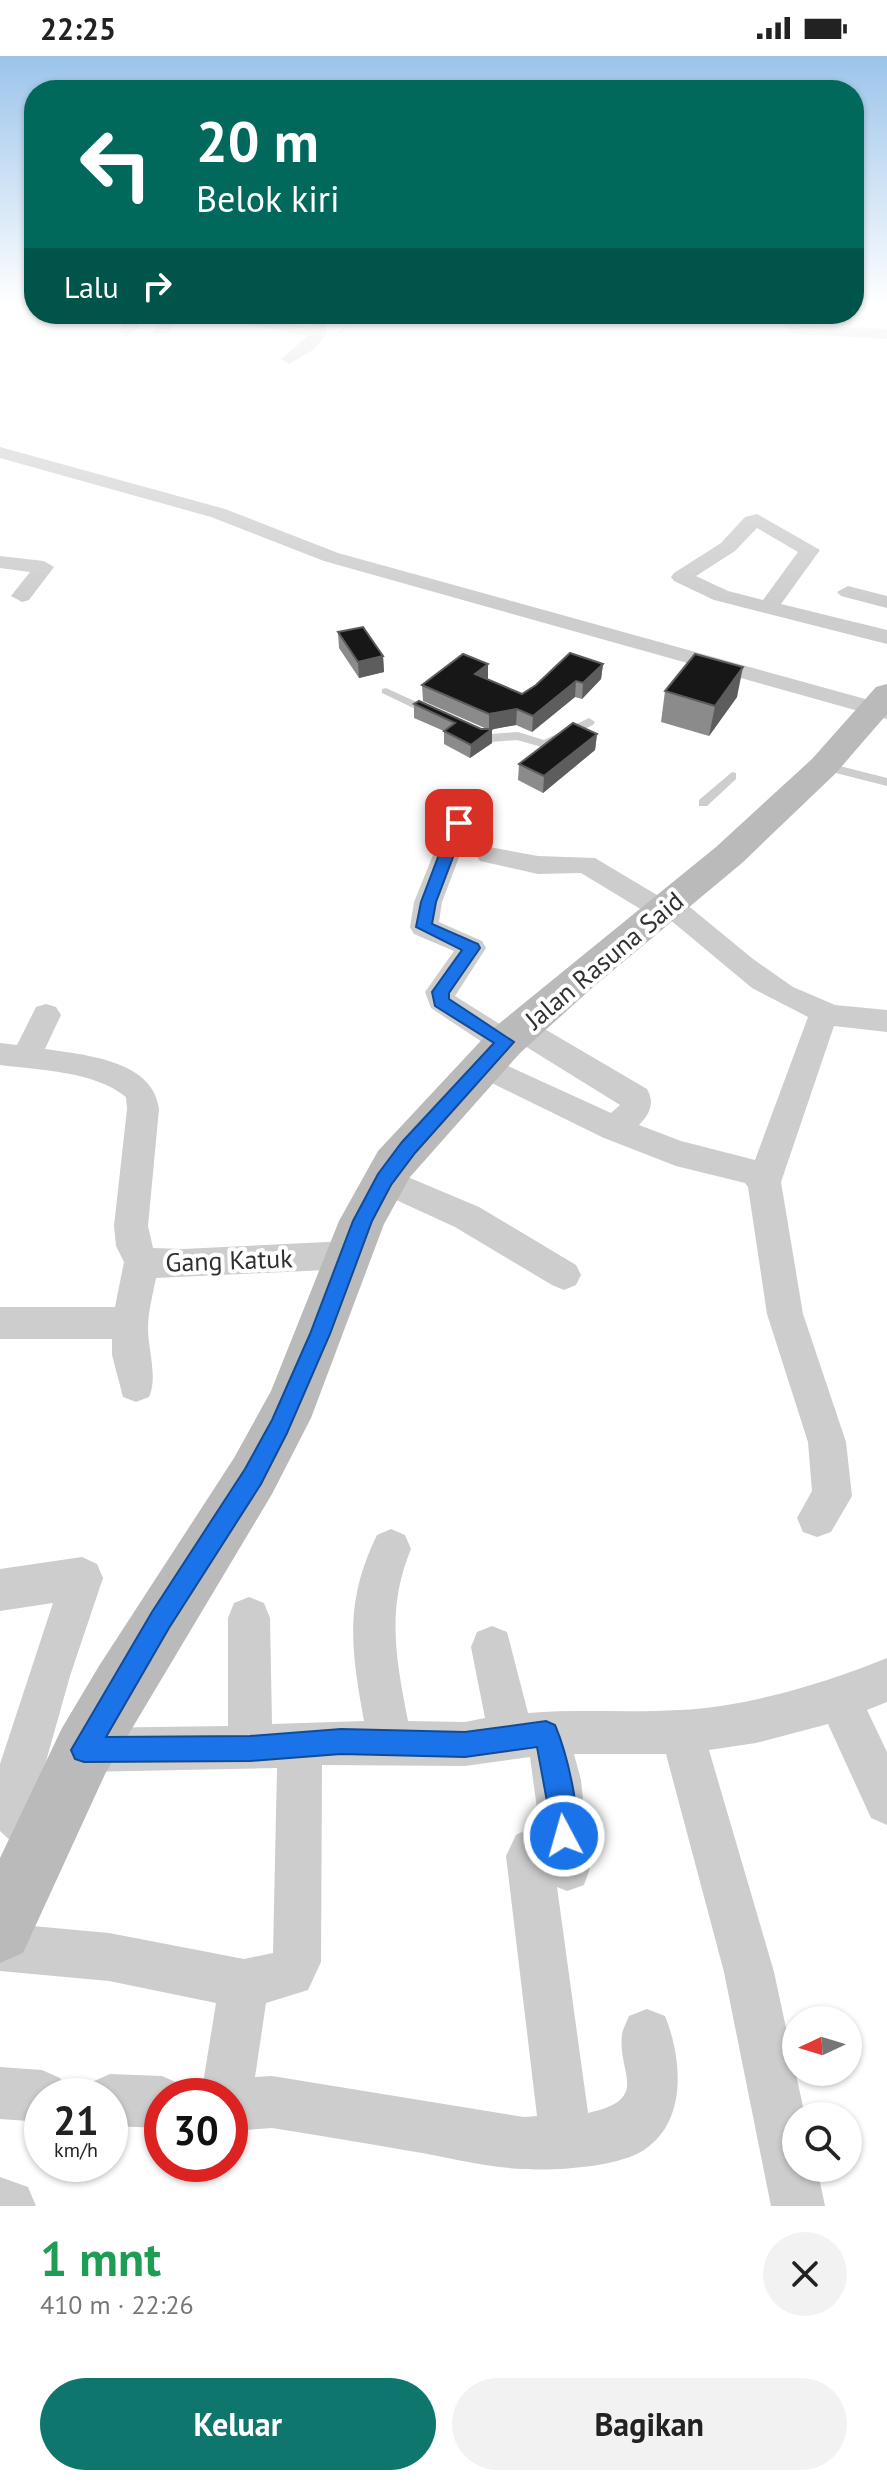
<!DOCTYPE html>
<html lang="id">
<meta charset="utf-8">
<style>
:root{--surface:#fff;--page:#f2f2f2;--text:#222;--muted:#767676;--accent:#0f766e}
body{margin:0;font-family:"PT Sans",sans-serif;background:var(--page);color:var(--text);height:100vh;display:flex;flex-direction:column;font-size:30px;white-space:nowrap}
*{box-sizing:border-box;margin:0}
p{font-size:26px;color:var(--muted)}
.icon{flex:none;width:44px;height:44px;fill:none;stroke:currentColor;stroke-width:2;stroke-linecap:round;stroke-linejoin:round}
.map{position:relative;height:2150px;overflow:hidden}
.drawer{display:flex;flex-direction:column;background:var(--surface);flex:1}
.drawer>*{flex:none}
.banner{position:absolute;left:24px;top:24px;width:840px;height:244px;border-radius:32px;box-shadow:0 2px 6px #0004;background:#00695c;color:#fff;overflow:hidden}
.needle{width:52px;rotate:266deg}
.buttons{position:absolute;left:782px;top:1950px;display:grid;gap:16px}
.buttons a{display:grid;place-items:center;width:80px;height:80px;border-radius:50%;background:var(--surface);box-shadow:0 2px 6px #0004;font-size:40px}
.speed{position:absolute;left:24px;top:2022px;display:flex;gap:16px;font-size:40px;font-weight:700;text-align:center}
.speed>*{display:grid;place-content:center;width:104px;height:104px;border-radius:50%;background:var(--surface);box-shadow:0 2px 6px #0004;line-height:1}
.speed small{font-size:20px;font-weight:400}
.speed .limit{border:12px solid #d22;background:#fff;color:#111}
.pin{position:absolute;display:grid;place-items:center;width:68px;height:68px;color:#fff;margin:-34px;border-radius:16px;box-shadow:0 4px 12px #0006}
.me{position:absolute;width:88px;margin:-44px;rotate:354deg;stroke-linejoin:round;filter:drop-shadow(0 0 6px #0008)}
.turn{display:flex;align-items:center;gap:28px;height:168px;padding:0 40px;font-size:36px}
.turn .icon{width:104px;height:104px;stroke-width:2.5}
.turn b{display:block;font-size:56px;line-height:68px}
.then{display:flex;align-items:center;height:76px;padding:0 40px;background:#0003;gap:16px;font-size:30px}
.round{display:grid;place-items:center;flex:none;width:84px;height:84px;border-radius:42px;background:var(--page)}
.headline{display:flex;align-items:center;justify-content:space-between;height:136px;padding:0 40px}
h1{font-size:48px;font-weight:700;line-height:60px;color:#1e9e55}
.action{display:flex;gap:16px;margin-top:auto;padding:16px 40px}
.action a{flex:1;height:92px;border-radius:48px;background:var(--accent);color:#fff;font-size:32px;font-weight:700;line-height:92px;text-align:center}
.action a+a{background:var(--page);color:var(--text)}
.status{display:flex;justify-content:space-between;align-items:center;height:56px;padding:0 40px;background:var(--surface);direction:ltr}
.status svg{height:22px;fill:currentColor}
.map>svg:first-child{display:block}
</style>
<div class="status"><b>22:25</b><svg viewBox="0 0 49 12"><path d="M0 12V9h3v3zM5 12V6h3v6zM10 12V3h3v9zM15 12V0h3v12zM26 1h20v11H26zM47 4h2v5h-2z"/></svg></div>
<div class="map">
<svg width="887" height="2150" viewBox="0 0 887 2150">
<rect width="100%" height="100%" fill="#fff"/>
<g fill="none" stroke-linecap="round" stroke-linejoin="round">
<!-- path -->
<path stroke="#cdcdcd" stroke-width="3" stroke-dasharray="2 2" stroke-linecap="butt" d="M737,259h31
M340,277l18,-19"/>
<!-- service -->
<path fill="#cdcdcd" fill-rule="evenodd" d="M386,632l50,23 2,2 -6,4 -4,-2 -46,-22v-4z
M589,662l6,4 -2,3 -48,23 -28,-8 -26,2 -25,-12 6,-4 20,8 26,-2 26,8z
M824,706l63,16v8l-67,-17 -2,-3z
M732,716l4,1v6l-29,27h-8v-6z"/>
<!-- minor -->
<path fill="#cdcdcd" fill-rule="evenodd" d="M127,258h16l-5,14 -11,8 -8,-5z
M167,258h16l-16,20h-12l-2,-3z
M214,258h31l66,14 2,-14h12l2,20 -14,16 -24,14 -8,-5 27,-23 -86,-17z
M777,258h16l7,11 87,4v10l-92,-5 -6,-2z
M0,391l225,62 113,44 549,152v14l-563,-158 -113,-44 -211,-59z
M757,458l63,36 -39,54 106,26v14l-173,-44 -40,-19 -3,-4 3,-4 47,-30 24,-26zM757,472l41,24 -35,48 -35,-9 -32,-15 39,-25z
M0,500l44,5 10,6 -25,33 -7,2 -11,-6 19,-24 -30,-4z
M848,530l39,10v12l-46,-12 -4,-4z
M459,759l9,2 4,6 -30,79 -3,20 43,19 4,7 -31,48 51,32 3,-7 11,-3 11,3 116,68c8,14 3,25 -8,36l42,16 74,19 53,-143 -56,-29 -84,-70 -16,-2 -71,-43 -43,1 -58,-13 -4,-6 4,-6 9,-2 49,9 57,2 67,40 18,1 73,60 40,28 42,18 52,5v22l-53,-6 -53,156 22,132 43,128 6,54 -21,36 -14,5 -14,-5 -6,-14 15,-27 -4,-49 -41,-128 -19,-127 -3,-4 -69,-17 -72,-28 -133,-65 -4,-8 4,-8 11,-3 129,59 9,-8 -100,-62 -4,7 -11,3 -11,-3 -63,-42 -6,-16 29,-41 -40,-17 -4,-7 4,-25 32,-79 4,-6z
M46,948l10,3 5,8 -16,34c40,6 108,11 114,60l-11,117 5,22 30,1 165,-8 12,4 5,10 -5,10 -12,4 -192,9c-3,16 -8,34 -8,50 0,22 10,49 1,69l-13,5 -13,-5 -11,-42v-16h-112v-32h115l9,-45 -8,-16 -2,-20 13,-117 -1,-12c-32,-26 -87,-27 -126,-32v-22l17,2 19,-38z
M384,1111l95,40 97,58 5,10 -5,10 -12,5 -12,-5 -97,-58 -83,-38 -4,-9 4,-9z
M391,1473l14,6 6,14c-25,60 -15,110 -3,172l57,1 20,-4 -14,-71 6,-15 15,-6 15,6 21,81c50,-4 102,0 152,-3 71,-4 142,-26 207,-52v44l-20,8 20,42v73l-16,-7 -43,-94 -72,19 -47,7 65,222 31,144h-9v52h21l8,38h-54l-47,-234 -58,-218h-92l7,26 9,88 -6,17 -17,6 -10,-4 31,226c64,-14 29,-39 34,-79 1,-5 5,-13 7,-18l18,-7 18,7c17,42 23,105 -21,134 -26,17 -88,21 -119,19 -38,-1 -77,-12 -115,-18 -46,-8 -92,-16 -138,-23l-42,3v-35h-29l15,-93 -107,-22 -109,-10v-48l109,10 135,26 29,-6 4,-185 -193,4 -16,-6 -6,-16 6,-16 16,-6 144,-2v-108l6,-15 15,-6 15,6 6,15 2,106 92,-3c-13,-72 -20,-118 13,-186zM530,1701l9,66 -23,12 -10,21 31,260 -13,1 -252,-41 -17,1 11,-74 42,-13 13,-28 1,-197 143,1z
M82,1501l15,7 6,14 -33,98 -34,121 1,7 21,15 7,16 -7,16 -16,7 -28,-14 -14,-13v-67l53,-161 -53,8v-42z
M0,2011l42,3 18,8 8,18h-26v26l-42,-3z
M110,2018l52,2 18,8 5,12h-23v32l-52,-2v-30h-24l6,-14z
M0,2121l28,10 8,19h-36z"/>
<!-- secondary -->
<path fill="#bababa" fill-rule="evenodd" d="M887,628v30l-51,59 -94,90 -150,125 -72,65 -110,124 -26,47 -73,194 -39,76 -166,278 -83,181 -23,10v-105l62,-130 37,-62 135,-208 37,-67 68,-170 39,-70 112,-120 226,-184 96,-88 64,-72z"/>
</g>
<!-- wall -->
<path fill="#8b8b8b" d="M520,258h60l-7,8z
M338,576l45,24 1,16 -25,6 -20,-30z
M603,608l-2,15 -19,20 -7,-2 -43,35 -16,-7 -24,4v14l-22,15 -26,-14v-13l-30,-13v-14l67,25h6l-64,-28 -1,-16 66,-5 34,14z
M665,635l72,6 -28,39 -48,-14z
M597,678l-2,16 -52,43 -25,-13 1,-16z"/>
<!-- shaded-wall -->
<path fill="#5d5d5d" d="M574,258h6l-7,8z
M383,600l1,16 -25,6 -1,-16z
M488,608v16l-13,-6z
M603,608l-2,15 -19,20 1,-16z
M743,611l-6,30 -28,39 6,-30z
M576,625l-1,16 -43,35 1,-16z
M517,653l-1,16 -27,5v-16z
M492,673v14l-22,15 1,-13z
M597,678l-2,16 -52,43 1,-17z"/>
<!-- building -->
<path fill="#171717" stroke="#5d5d5d" stroke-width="2" d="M363,571l20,29 -25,6 -20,-30z
M570,597l33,11 -20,19 -7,-2 -43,35 -16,-7 -28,5 -67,-29 41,-31 25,10 -13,10 47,20 14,-9z
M695,598l48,13 -28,39 -50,-15z
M419,645l62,28h11l-21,16 -27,-14 11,-8 -41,-19z
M573,667l24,11 -53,42 -25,-12z"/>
<!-- sky -->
<linearGradient id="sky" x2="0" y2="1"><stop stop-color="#9bc4ea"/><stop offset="0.45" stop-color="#fff"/><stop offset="1" stop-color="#fff" stop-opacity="0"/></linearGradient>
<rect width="887" height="550" fill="url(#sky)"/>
<!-- route -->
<path fill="#1a73e8" stroke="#114b97" stroke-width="2" d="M459,762l7,5 -30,79 -4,22 46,20 2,4 -31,45v6l65,43 -99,111 -24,32 -19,36 -42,113 -43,99 -26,51 -92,144 -63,109 144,-1 91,-7 124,3 81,-11 9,4c11,26 29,94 19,120l-10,4 -9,-4 -18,-98 -72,10 -124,-3 -91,7 -166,1 -9,-3 -4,-9 81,-138 93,-143 27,-49 38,-86 43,-113 25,-47 24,-32 92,-99 -59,-37 -3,-14 30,-42 -46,-23 5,-25 30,-79z"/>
<g text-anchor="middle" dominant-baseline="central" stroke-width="8" stroke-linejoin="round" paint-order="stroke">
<!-- street labels -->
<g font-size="26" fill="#303030" stroke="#fff">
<text transform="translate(604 904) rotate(-40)">Jalan Rasuna Said</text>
<text transform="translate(229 1204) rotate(-2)">Gang Katuk</text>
</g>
</g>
</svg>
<div class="buttons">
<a><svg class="needle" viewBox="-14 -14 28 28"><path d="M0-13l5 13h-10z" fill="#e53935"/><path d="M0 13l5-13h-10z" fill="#767676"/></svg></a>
<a><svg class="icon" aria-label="search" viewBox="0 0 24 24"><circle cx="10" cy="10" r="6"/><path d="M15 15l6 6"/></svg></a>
</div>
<div class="speed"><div>21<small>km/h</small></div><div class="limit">30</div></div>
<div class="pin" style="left:459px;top:767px;background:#d93025"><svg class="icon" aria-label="arrive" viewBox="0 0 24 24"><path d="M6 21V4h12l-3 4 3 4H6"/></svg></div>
<svg class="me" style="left:564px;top:1780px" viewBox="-20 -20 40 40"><circle r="17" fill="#1a73e8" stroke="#fff" stroke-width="3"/><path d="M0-11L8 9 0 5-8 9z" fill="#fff"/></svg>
<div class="banner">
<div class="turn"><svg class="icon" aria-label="left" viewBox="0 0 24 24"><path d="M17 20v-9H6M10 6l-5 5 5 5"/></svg><div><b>20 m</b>Belok kiri</div></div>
<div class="then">Lalu<svg class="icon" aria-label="right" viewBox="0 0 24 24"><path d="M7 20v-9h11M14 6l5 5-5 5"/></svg></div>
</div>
</div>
<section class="drawer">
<div class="headline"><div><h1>1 mnt</h1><p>410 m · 22:26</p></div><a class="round"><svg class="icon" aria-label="close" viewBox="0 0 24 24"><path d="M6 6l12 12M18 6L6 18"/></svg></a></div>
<div class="action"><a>Keluar</a><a>Bagikan</a></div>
</section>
